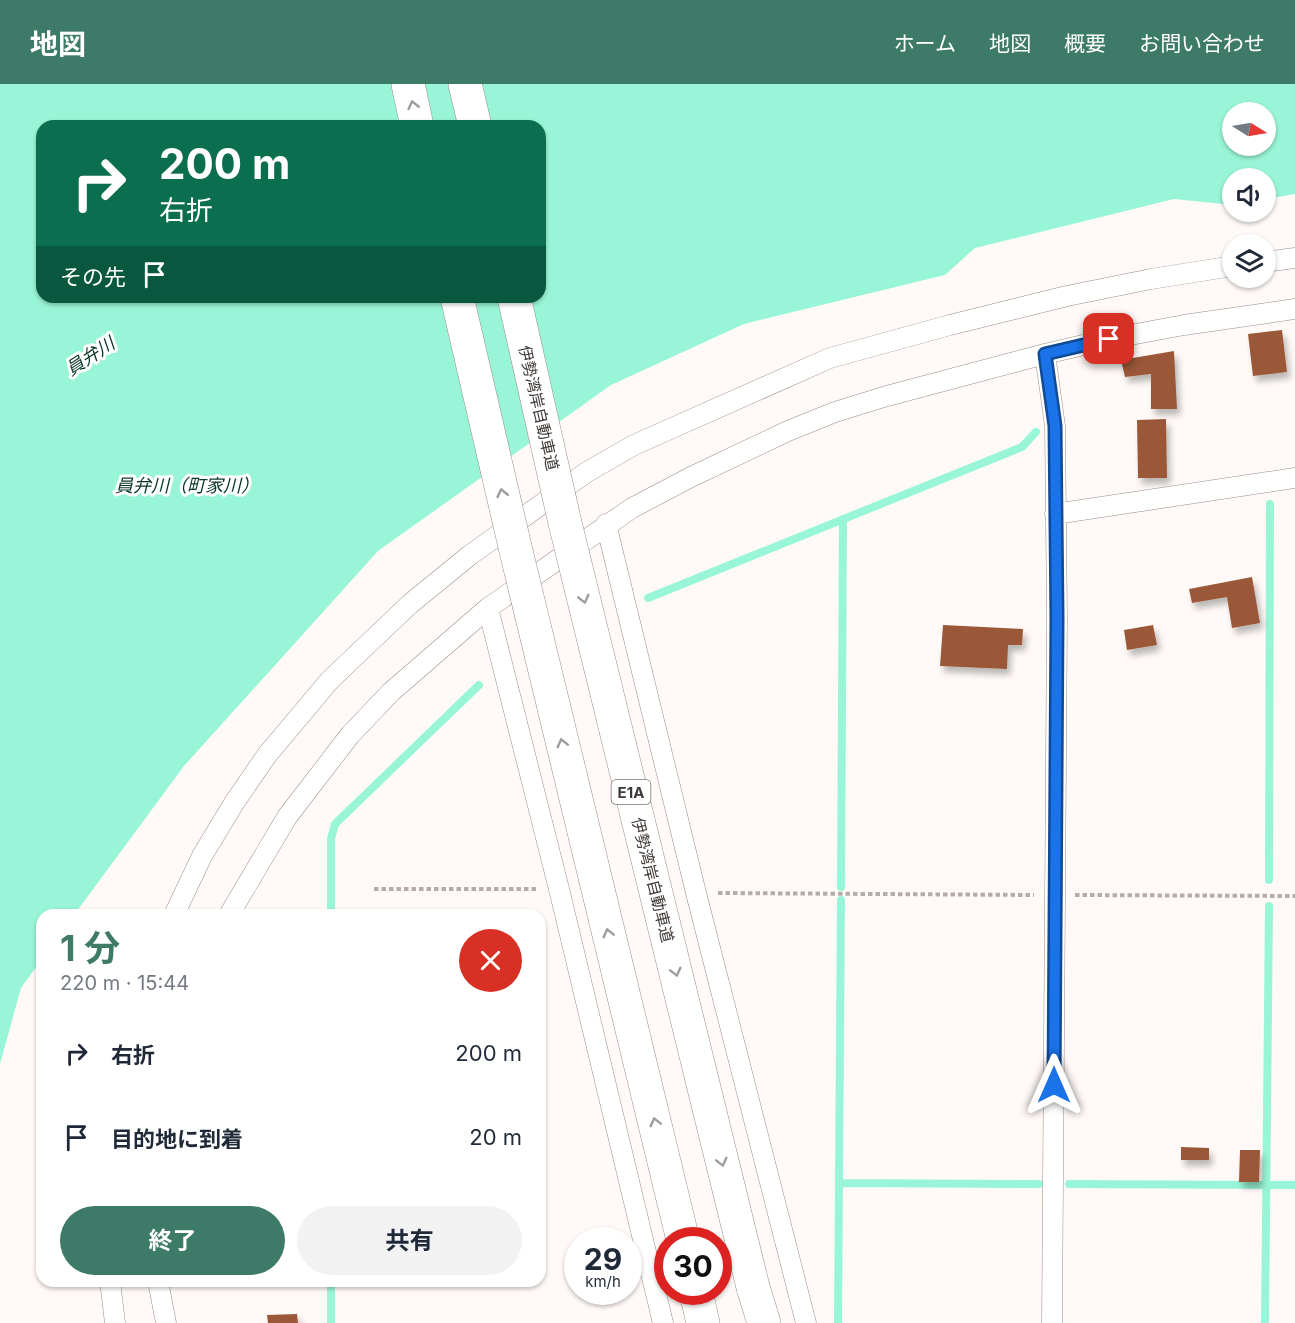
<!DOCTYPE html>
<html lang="ja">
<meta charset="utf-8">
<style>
:root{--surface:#fff;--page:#f2f2f3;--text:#1f2937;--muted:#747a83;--accent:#3d7b68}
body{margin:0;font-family:Inter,"Noto Sans JP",sans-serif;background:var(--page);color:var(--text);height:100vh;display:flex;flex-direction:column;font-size:22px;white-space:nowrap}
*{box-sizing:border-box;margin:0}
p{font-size:20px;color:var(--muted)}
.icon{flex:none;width:33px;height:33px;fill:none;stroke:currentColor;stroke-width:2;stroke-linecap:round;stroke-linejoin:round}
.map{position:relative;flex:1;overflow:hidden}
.panel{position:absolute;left:36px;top:825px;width:510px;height:378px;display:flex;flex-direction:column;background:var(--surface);border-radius:18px;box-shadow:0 2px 4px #0004}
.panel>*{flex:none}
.banner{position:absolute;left:36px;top:36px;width:510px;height:183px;border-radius:18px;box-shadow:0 2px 4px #0004;background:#0b6e4f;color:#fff;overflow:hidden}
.needle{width:39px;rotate:101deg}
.buttons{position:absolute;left:1222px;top:18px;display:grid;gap:12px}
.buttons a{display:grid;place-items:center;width:54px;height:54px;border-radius:50%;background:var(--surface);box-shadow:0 2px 4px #0004;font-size:30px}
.speed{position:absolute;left:564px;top:1143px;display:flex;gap:12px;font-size:30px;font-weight:700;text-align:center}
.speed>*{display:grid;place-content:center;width:78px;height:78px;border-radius:50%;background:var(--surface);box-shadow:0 2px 4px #0004;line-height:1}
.speed small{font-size:15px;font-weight:400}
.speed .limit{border:9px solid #d22;background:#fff;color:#111}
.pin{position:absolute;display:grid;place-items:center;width:51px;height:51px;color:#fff;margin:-26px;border-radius:12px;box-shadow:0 3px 9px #0006}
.me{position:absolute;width:66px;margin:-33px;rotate:0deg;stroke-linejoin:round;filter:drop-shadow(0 0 4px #0008)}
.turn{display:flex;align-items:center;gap:21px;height:126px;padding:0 24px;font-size:27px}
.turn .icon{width:78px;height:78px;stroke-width:2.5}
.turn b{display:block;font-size:42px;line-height:51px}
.then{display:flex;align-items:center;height:57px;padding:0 24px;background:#0003;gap:12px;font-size:22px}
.round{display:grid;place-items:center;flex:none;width:63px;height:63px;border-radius:32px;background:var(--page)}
.summary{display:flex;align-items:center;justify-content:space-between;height:102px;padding:0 24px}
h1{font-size:36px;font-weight:700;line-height:45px;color:var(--accent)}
.button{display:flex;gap:12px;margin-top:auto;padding:12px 24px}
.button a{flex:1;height:69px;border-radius:36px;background:var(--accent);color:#fff;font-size:24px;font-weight:700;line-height:69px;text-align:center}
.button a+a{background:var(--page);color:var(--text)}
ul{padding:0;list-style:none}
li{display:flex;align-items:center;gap:18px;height:84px;padding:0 24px}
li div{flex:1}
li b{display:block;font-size:22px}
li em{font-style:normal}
header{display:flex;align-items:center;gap:36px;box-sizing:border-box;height:84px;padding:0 30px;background:var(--accent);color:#fff}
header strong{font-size:28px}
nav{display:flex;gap:33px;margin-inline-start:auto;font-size:21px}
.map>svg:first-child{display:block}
</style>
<header>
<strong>地図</strong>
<nav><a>ホーム</a><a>地図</a><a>概要</a><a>お問い合わせ</a></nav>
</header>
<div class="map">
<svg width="1295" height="1239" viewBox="0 0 1295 1239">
<defs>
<filter id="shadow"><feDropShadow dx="3.5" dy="6" stdDeviation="3" flood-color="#0004"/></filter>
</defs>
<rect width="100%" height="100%" fill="#fffaf7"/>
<!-- water -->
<path fill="#99f5d7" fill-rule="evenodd" d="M0,0h1295v110l-29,5v-21h-33v27l-59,-6 -199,49 -30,27 -201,49 -133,61 -233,166 -194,215 -110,149h-32v44l-21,29 -21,76zM1233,28h33v34h-33zM42,42h498v171h-498z"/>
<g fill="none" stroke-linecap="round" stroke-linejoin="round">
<!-- stream -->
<path stroke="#99f5d7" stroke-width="8" d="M648,514l374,-151 14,-15
M1269,796l1,-376
M841,803l2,-368
M331,831v-76l4,-15 144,-139
M839,1099l200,1
M1069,1100l226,1
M331,1197v42
M838,1239l3,-423
M1265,1239l4,-417"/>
</g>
<!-- building -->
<path fill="#9a5938" filter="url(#shadow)" d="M1282,246l5,42 -34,4 -5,-42z
M1174,267l3,58h-26v-35l-26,3 -4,-17z
M1166,335l1,59h-29l-1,-58z
M1252,493l8,46 -28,5 -5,-31 -35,6 -3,-14z
M943,541l80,4 -1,16h-14l-1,24 -67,-3z
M1153,541l4,20 -30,5 -3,-20z
M1181,1063l28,1v12h-28z
M1240,1066h20l-1,32h-20z
M297,1230l1,9h-30l-1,-8z"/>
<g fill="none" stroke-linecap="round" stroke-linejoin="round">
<!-- minor casing -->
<g stroke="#998d87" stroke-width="21">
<path id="minor" d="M1266,178l29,-4
M1045,270l10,72 2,192 -5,705
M1055,430l240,-36
M606,440l90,369 110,430
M488,524l71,281 104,434
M174,831l28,-59 32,-53 33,-48 63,-75 80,-76 60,-49 117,-83 47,-27 196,-87 120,-33 117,-29 84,-17 82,-13
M229,831l58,-98 63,-82 41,-43 97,-84 144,-100 59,-31 97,-46 47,-19 52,-16 158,-42 64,-15 75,-14 111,-16
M110,1197l5,42
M158,1197l8,42"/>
</g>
<!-- motorway casing -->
<g stroke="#998d87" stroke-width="34">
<path id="motorway" d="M408,0l9,42
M465,0l10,42
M753,1203l11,36
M696,1208l7,31"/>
</g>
<!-- path -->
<path stroke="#b2adaa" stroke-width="4" stroke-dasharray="4.5 3" stroke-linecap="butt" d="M374,805h164
M718,809l316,2
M1075,811l220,1"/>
<!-- minor -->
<use href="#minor" stroke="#fff" stroke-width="20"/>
<!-- motorway -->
<use href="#motorway" stroke="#fff" stroke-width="33"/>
<!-- motorway-bridge casing -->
<g stroke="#998d87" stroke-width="34" stroke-linecap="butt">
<path id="motorway-bridge" d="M457,213l59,254 167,689
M514,213l51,226 188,764"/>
</g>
<!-- motorway-bridge -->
<use href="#motorway-bridge" stroke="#fff" stroke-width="33"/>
</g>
<!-- one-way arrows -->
<defs><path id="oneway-chevron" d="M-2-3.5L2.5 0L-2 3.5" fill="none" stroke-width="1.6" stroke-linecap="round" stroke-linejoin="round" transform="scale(1.5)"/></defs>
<g stroke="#9e9c9a">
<use href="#oneway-chevron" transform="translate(413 21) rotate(-103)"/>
<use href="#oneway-chevron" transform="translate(502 409) rotate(-103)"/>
<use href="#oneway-chevron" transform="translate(584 515) rotate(76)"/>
<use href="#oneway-chevron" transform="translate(562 659) rotate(-104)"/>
<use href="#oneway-chevron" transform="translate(608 849) rotate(-104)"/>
<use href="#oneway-chevron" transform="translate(676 888) rotate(76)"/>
<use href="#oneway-chevron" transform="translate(655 1038) rotate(-104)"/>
<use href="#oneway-chevron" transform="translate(722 1078) rotate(76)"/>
</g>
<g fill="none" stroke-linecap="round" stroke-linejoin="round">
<!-- route casing -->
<g stroke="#114b97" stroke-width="15">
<path id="route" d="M1054,1001l3,-467 -2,-192 -10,-72 64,-15"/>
</g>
<!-- route -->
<use href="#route" stroke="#1a73e8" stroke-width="10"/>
</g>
<g text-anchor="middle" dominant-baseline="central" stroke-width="6" stroke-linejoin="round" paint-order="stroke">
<!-- shield labels -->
<rect fill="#fff" stroke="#787472" stroke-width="1.5" x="611.5" y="696" width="39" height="24" rx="4.5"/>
<g font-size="15" font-weight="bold" fill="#3e3936">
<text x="631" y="708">E1A</text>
</g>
<!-- street labels -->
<g font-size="16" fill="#3e3936" stroke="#fff">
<text transform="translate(539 324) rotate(77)">伊勢湾岸自動車道</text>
<text transform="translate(653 796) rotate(76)">伊勢湾岸自動車道</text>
</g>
<!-- water labels -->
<g font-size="18" font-style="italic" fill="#093529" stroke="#fff">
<text transform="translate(90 272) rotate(-33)">員弁川</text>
<text x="187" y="401">員弁川（町家川）</text>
</g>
</g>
</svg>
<div class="buttons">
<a><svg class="needle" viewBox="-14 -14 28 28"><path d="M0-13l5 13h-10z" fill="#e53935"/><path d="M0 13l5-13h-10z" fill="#747a83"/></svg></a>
<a><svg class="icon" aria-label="sound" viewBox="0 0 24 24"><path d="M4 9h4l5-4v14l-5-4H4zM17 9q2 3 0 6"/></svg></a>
<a><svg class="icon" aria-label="layers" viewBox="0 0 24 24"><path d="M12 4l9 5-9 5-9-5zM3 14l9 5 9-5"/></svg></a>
</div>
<div class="speed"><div>29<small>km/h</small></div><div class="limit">30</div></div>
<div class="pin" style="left:1109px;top:255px;background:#d93025"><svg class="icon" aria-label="arrive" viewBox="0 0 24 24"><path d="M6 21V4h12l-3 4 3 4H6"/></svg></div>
<svg class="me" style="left:1054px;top:1001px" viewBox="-20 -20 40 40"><path d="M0-17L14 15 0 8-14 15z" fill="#1a73e8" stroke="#fff" stroke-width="4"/></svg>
<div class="banner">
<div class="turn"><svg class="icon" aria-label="right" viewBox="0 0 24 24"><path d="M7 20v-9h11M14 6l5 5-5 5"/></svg><div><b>200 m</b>右折</div></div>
<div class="then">その先<svg class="icon" aria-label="arrive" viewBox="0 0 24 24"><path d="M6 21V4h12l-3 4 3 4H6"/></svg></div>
</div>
<section class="panel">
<div class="summary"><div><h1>1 分</h1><p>220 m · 15:44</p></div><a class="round" style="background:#d93025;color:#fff"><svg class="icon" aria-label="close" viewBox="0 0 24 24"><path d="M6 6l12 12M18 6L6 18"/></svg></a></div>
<ul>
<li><svg class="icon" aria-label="right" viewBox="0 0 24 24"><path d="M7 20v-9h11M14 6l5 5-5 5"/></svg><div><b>右折</b></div><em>200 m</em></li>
<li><svg class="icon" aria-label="arrive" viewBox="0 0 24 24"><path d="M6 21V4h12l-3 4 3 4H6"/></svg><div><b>目的地に到着</b></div><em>20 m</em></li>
</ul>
<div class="button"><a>終了</a><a>共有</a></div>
</section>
</div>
